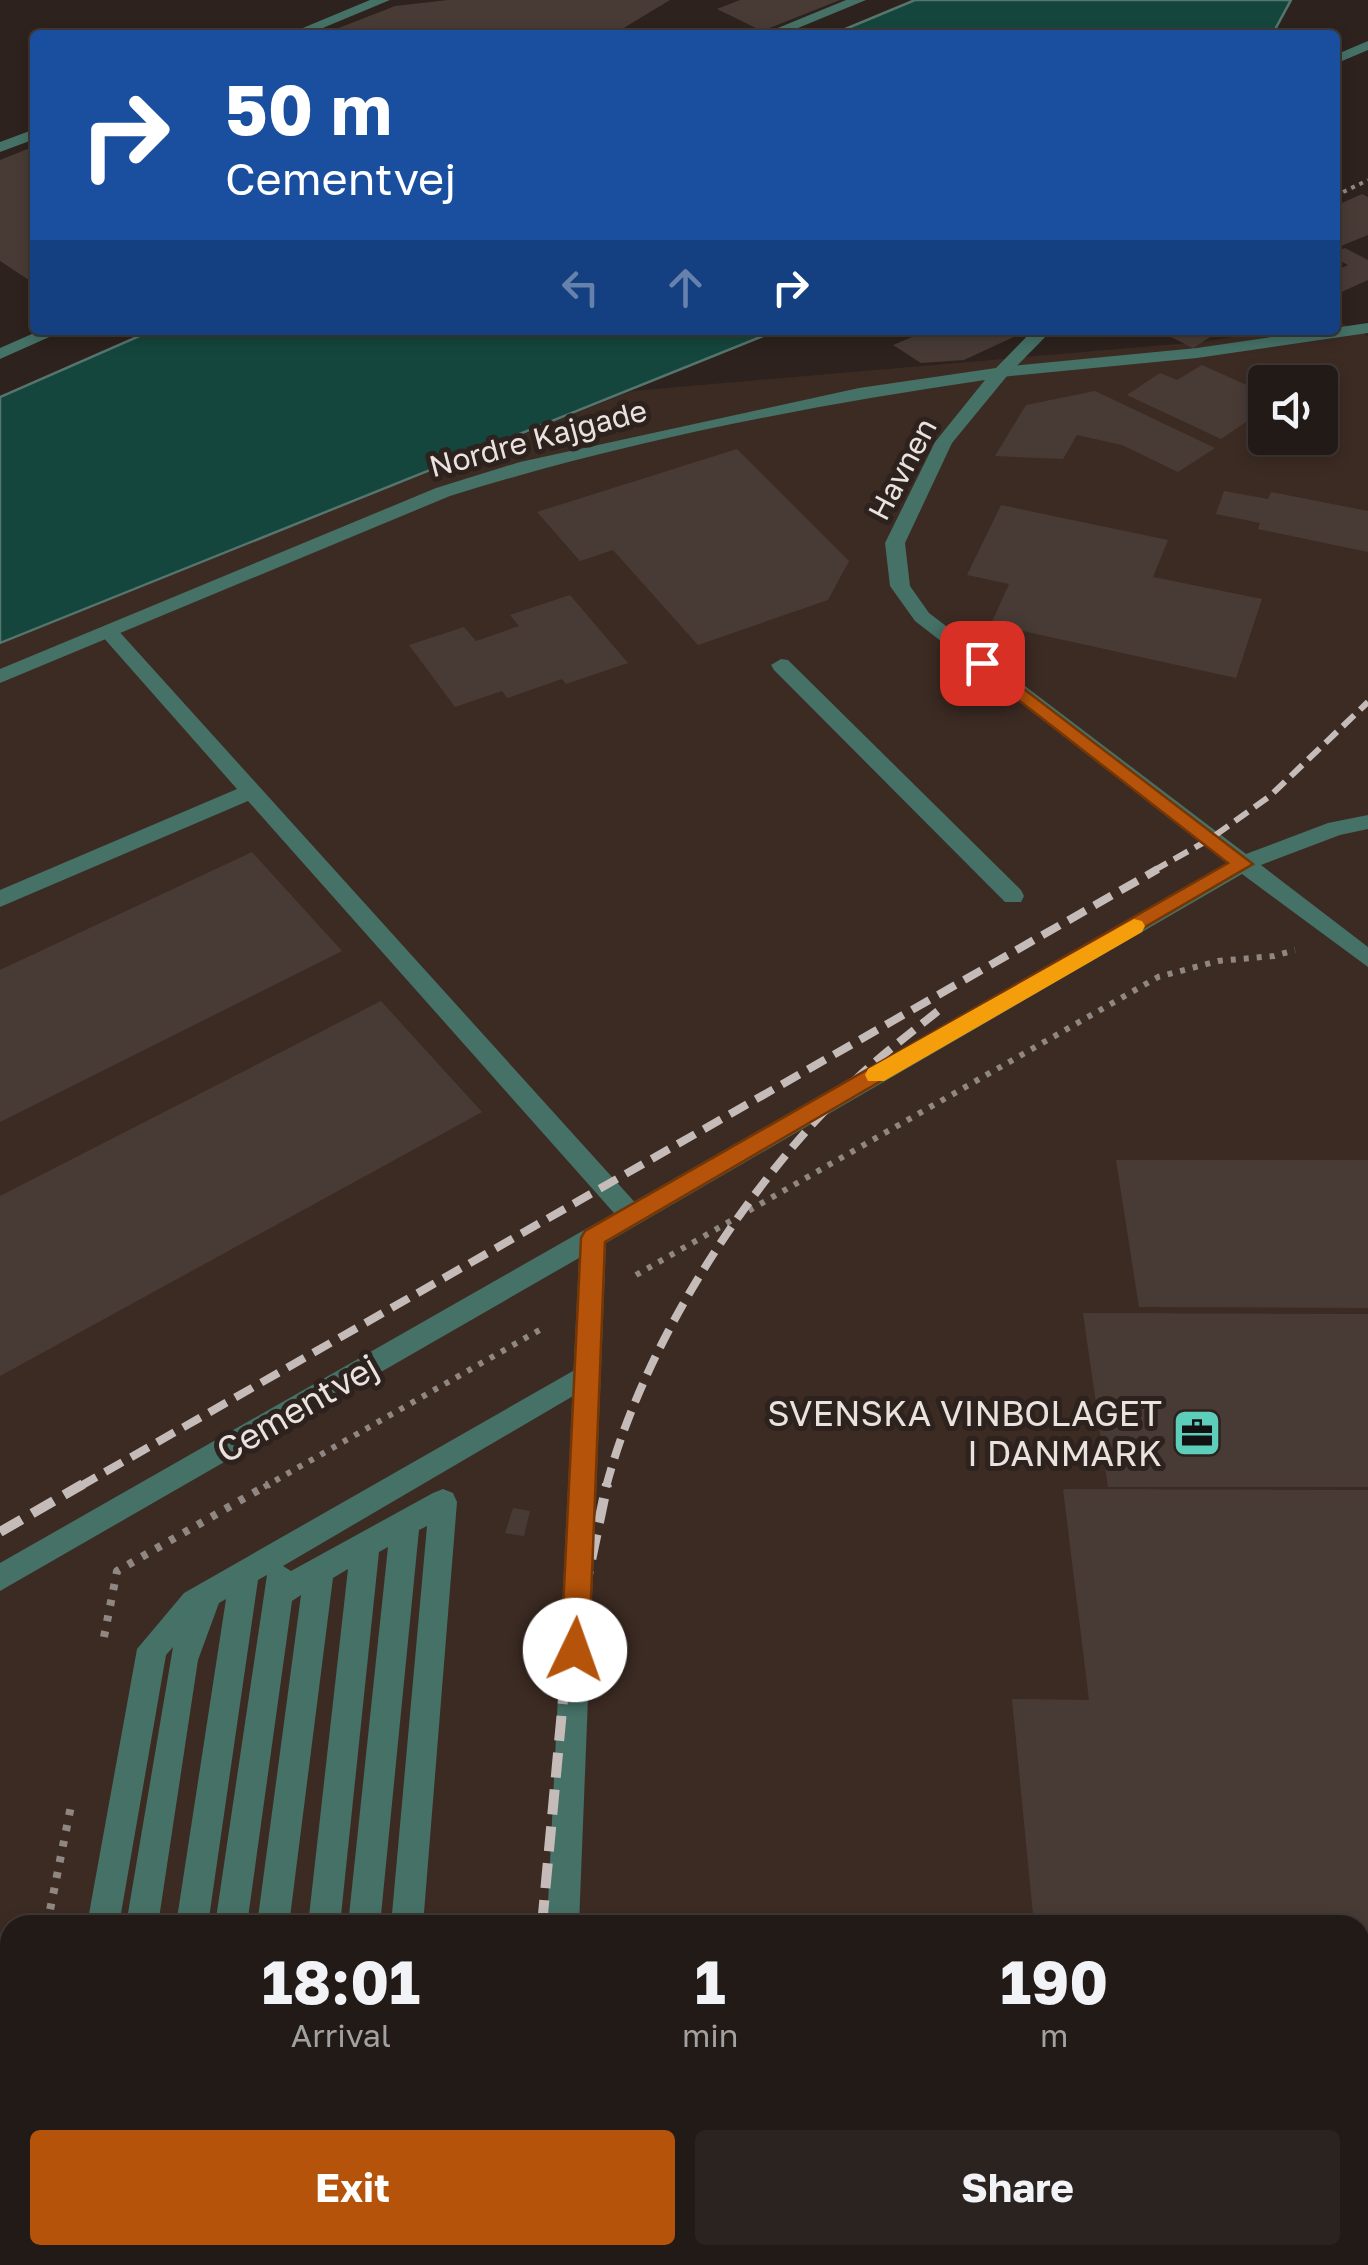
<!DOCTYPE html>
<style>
:root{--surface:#221a16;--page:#2a231f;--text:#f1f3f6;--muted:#a2a1a1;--line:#3f3835;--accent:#b45309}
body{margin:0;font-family:"Golos Text",sans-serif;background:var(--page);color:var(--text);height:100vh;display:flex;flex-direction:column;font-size:38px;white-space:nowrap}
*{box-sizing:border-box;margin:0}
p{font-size:32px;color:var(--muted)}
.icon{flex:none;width:55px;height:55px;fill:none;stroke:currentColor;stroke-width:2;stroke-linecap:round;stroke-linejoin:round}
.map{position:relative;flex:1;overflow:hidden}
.sheet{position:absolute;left:0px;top:1915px;width:1370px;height:350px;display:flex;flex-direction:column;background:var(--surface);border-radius:30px 30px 0 0;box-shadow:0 5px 15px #0003,0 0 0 2px var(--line)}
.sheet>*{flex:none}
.guide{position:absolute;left:30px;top:30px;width:1310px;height:305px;border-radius:10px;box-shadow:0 5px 15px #0003,0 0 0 2px var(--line);background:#1a4fa0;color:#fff;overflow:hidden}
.tools{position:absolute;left:1248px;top:365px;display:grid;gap:20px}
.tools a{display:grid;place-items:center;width:90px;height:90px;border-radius:10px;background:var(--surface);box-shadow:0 5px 15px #0003,0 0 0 2px var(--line);font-size:50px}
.pin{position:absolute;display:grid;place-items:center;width:85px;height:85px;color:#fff;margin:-42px;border-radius:20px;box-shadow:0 5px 15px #0006}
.me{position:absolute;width:110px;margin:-55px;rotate:3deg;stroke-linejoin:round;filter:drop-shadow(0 0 8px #0008)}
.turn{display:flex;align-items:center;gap:35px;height:210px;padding:0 30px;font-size:45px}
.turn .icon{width:130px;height:130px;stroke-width:2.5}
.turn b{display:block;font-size:70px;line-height:85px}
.lanes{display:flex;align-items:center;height:95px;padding:0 30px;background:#0003;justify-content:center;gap:50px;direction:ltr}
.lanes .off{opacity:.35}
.eta{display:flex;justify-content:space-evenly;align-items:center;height:170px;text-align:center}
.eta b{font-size:60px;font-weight:700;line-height:70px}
.primary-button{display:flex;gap:20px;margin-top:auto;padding:20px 30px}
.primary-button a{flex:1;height:115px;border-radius:10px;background:var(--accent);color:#fff;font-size:40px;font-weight:700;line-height:115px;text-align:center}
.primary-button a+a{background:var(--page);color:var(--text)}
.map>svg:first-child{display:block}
</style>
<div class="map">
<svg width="1368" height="2265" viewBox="0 0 1368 2265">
<rect width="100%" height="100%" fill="#2d221d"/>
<!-- built -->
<path fill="#3c2b23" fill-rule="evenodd" d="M1336,320l32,16v1929h-1368v-1622l632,-252 568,-49 76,-12h59zM1265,382h55v56h-55zM10,1925h1350v330h-1350z"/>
<!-- water -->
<path fill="#15463d" stroke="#55756e" stroke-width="2.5" d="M915,0h376l-19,35h-441z
M153,330h625l-778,313v-246z"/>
<!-- building -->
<path fill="#483b36" d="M448,0h222l-58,35h-274l-7,-4 64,-25z
M740,0h100l-78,31 -45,-22z
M35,146v138l-35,-23v-101z
M1362,194l6,3v38l-27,11 -6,-3v-37z
M1345,248l23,12v20l-33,15v-24l13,-6 -13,-7v-6z
M929,330h100l-65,30 -43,3 -28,-18z
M1157,330h43l12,6 -19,12z
M1202,365l51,23 20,-14 19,8h-27v27l-44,30 -94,-44 33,-22 17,7z
M1095,391l120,57 -37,24 -56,-27 -45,-10 -14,24 -68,-3 31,-51z
M737,449l112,112 -21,39 -130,45 -85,-95 -33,11 -43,-49z
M1224,491l44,8 3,-7 97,19v41l-110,-23 2,-6 -44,-9z
M1001,505l167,35 -15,37 109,22 -26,79 -245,-54 18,-40 -42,-9z
M570,595l58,68 -62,21 -4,-5 -55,19 -5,-7 -47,16 -46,-62 55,-18 12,14 43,-15 -9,-11z
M252,852l90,99 -342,171v-152z
M381,1001l101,111 -482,264v-180z
M1116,1160h252v148l-229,-1z
M1083,1313l285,1v173h-260z
M1063,1489l305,1v730h-8v-295h-326l-22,-226 77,1z
M513,1508l17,3 -6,25 -19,-3z"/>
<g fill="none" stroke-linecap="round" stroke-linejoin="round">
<!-- path-far2 -->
<path stroke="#908682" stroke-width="4" stroke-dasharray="4 5" stroke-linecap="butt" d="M1335,196l33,-16"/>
<!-- path-far1 -->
<path stroke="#908682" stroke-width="6" stroke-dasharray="5 8" stroke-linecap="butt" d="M636,1275l522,-298 60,-16 56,-5 21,-6
M264,1487l279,-159"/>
<!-- path -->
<path stroke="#908682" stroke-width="8" stroke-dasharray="6 10" stroke-linecap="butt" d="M104,1637l13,-66 152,-87
M47,1925l25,-124
M0,2161l10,-48"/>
<!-- service -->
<path fill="#457167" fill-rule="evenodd" d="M370,0h20l-84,35h-20z
M846,0h20l-85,35h-20z
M35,129v10l-35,13v-10z
M1368,323v10l-171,25 -196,19 -9,-5 9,-5 196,-19z
M41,330h24l-65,29v-11z
M109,626l7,2 524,580 4,7 -4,7h-18l-374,-421 -248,106v-17l237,-101 -135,-153v-8z
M781,659l7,1 233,230 3,6 -3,6h-16l-231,-232 -3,-5z
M587,1363l10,3 4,8 -4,8 -314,184 8,5 142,-78 10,-4 10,4 4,9 -34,423h-32l36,-399 -8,4 -39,395h-32l40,-378 -9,5 -39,373h-32l40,-356 -15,9 -44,347h-32l44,-330 -9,6 -45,324h-32l52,-350 -9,5 -50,345h-32l50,-326 -7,4 -21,57 -40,265h-32l47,-278 -7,8 -47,270h-32l50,-276 47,-56z
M26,2255h36l-2,10h-36z
M71,2255h36l-1,10h-36z
M124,2255h36l-1,10h-36z
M166,2255h36l-1,10h-36z
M213,2255h36l-2,10h-36z
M270,2255h36l-2,10h-36z
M312,2255h36l-1,10h-36z
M361,2255h36l-1,10h-36z"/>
<!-- minor -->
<path fill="#457167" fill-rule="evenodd" d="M1368,41v9l-33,14v-9z
M1033,330h19l-45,46 -55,67 -47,100 5,43 19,27 317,241 82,-31 40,-8v14l-28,6 -79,30 107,82v20l-126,-93 -636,369 -27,682h-32l32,-667 -579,333v-28l1228,-700 -313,-242 -25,-35 -5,-43 50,-101 50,-62c-179,26 -362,62 -535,116l-450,187v-14l436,-181 84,-26 339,-74 137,-20z
M531,2255h36l-1,10h-36z"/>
<!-- rail-far2 -->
<path stroke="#c5bcb9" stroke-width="6" stroke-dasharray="16 8" stroke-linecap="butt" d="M1153,871l57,-32 60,-43 98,-94"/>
<!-- rail-far1 -->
<path stroke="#c5bcb9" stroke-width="8" stroke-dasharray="20 10" stroke-linecap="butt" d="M79,1487l1079,-618
M606,1487c38,-143 138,-298 243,-401 29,-29 62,-53 94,-79"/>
<!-- rail -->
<path stroke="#c5bcb9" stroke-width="10" stroke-dasharray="25 12" stroke-linecap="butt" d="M0,1532l83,-48
M542,1925l22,-236 43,-205
M525,2255v10"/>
</g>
<!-- route -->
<path fill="#b45309" stroke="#753606" stroke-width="2.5" d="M982,657l271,207 -648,378 -16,408 -4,8 -10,4 -10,-4 -4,-8 20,-412 4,-7 643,-368 -252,-196v-8z"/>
<!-- slow -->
<path fill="#f59e0b" d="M1134,919l8,2 3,5 -3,6 -258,149h-16l-3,-6 3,-6z"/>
<!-- icons -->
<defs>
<g id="office-square" transform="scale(2.5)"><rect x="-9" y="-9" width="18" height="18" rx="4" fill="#5dceb9" stroke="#2d221d"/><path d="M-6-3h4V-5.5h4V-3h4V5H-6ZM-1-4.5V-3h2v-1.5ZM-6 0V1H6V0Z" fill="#111"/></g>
</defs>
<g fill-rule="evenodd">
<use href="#office-square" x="1197" y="1433"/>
</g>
<g text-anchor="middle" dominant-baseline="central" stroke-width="10" stroke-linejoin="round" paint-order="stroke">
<!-- far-street labels -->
<g font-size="30" fill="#eae2df" stroke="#2d221d">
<text transform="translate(538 438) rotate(-15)">Nordre Kajgade</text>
<text transform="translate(902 469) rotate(-62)">Havnen</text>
</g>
<!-- street labels -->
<g font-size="35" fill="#eae2df" stroke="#2d221d">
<text transform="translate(297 1408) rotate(-30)">Cementvej</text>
</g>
<!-- poi labels -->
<g font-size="35" fill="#eae2df" stroke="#2d221d" text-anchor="end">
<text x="1162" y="1413">SVENSKA VINBOLAGET<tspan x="1162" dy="40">I DANMARK</tspan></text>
</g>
</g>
</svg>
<div class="tools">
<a><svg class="icon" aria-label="sound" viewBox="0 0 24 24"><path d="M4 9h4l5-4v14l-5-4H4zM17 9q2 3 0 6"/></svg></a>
</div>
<div class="pin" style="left:982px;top:663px;background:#d93025"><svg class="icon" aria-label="arrive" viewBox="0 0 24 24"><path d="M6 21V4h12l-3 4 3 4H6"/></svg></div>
<svg class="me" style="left:575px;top:1650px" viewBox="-20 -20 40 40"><circle r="19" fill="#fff"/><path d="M0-13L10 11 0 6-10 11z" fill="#b45309"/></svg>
<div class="guide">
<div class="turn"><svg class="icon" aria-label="right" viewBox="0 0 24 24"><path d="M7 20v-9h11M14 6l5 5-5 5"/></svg><div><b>50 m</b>Cementvej</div></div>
<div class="lanes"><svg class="icon off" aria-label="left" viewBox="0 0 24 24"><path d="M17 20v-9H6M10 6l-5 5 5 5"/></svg><svg class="icon off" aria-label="ahead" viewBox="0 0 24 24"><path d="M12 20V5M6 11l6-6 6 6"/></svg><svg class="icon" aria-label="right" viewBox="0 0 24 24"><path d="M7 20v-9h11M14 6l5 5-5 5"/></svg></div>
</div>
<section class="sheet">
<div class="eta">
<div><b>18:01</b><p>Arrival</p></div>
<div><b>1</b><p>min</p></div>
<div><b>190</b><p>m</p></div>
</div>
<div class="primary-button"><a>Exit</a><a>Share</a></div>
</section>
</div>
